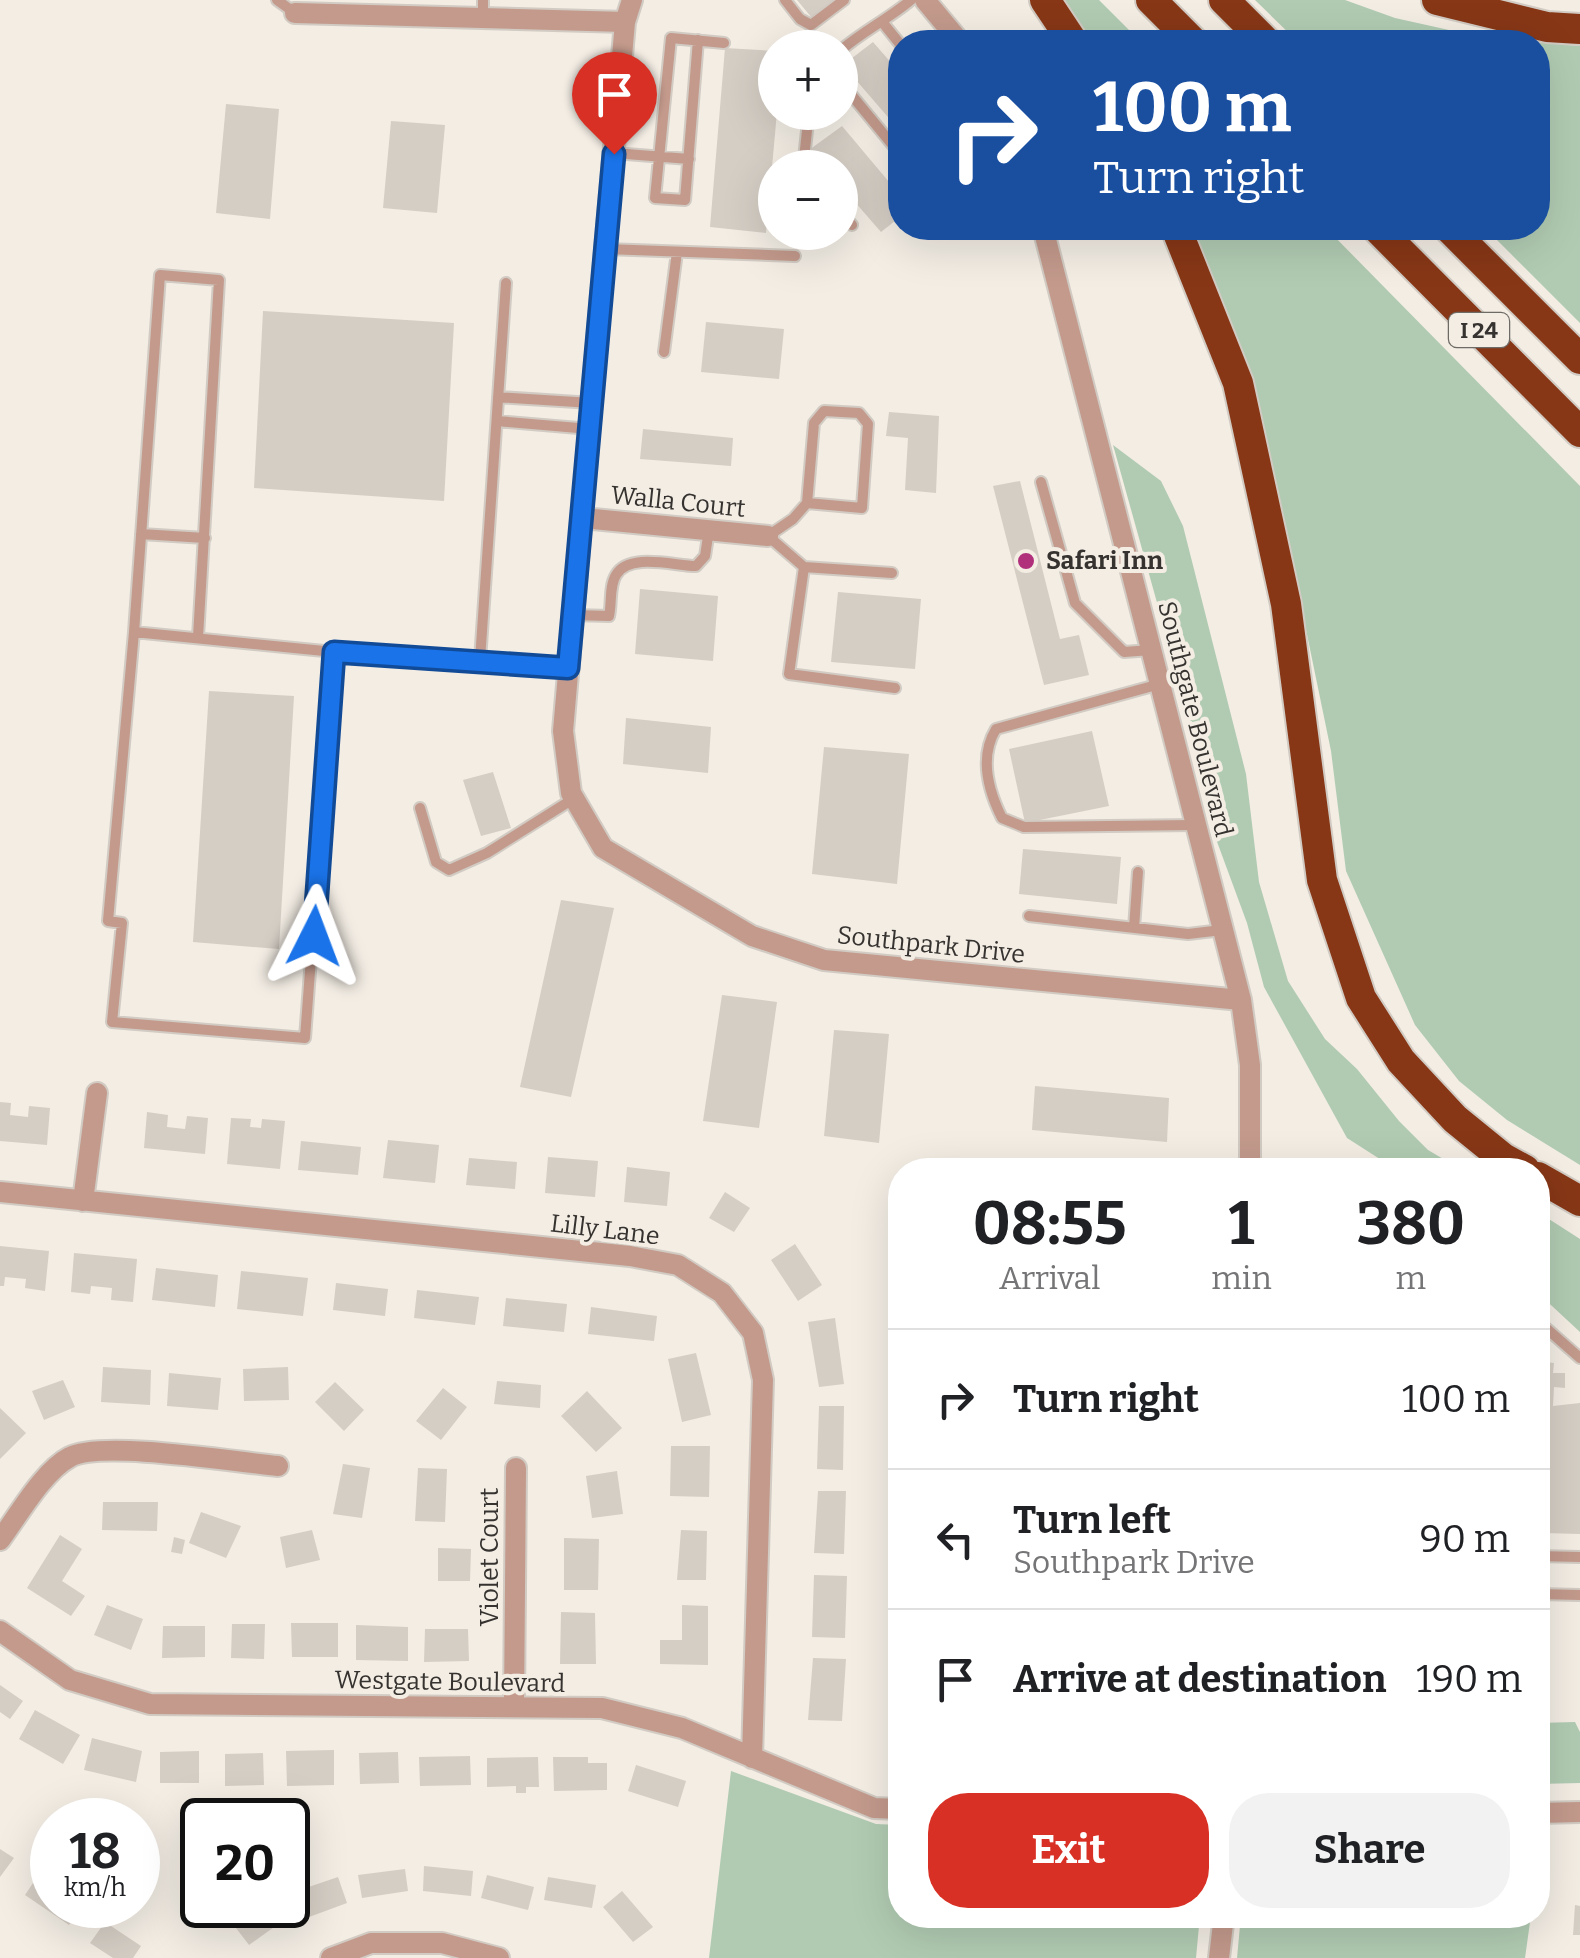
<!DOCTYPE html>
<meta charset="utf-8">
<style>
:root{--surface:#fff;--page:#f2f2f2;--text:#202124;--muted:#757577;--line:#e0e0e0;--accent:#d93025}
body{margin:0;font-family:Bitter,serif;background:var(--page);color:var(--text);height:100vh;display:flex;flex-direction:column;font-size:38px;white-space:nowrap}
*{box-sizing:border-box;margin:0}
p{font-size:32px;color:var(--muted)}
.icon{flex:none;width:55px;height:55px;fill:none;stroke:currentColor;stroke-width:2;stroke-linecap:round;stroke-linejoin:round}
.map{position:relative;flex:1;overflow:hidden}
.details{position:absolute;left:888px;top:1158px;width:662px;height:770px;display:flex;flex-direction:column;background:var(--surface);border-radius:40px;box-shadow:0 10px 40px #0002}
.details>*{flex:none}
.guide{position:absolute;left:888px;top:30px;width:662px;height:210px;border-radius:40px;box-shadow:0 10px 40px #0002;background:#1a4fa0;color:#fff;overflow:hidden}
.controls{position:absolute;left:758px;top:30px;display:grid;gap:20px}
.controls a{display:grid;place-items:center;width:100px;height:100px;border-radius:50%;background:var(--surface);box-shadow:0 10px 40px #0002;font-size:50px}
.speed{position:absolute;left:30px;top:1798px;display:flex;gap:20px;font-size:50px;font-weight:700;text-align:center}
.speed>*{display:grid;place-content:center;width:130px;height:130px;border-radius:50%;background:var(--surface);box-shadow:0 10px 40px #0002;line-height:1}
.speed small{font-size:25px;font-weight:400}
.speed .limit{border:5px solid #111;border-radius:15px;background:#fff;color:#111}
.pin{position:absolute;display:grid;place-items:center;width:85px;height:85px;color:#fff;margin:-102px -42px;border-radius:50% 50% 50% 0;rotate:-45deg;box-shadow:0 0 10px #0007}
.pin .icon{rotate:45deg}
.me{position:absolute;width:110px;margin:-55px;rotate:3deg;stroke-linejoin:round;filter:drop-shadow(0 0 8px #0008)}
.turn{display:flex;align-items:center;gap:35px;height:210px;padding:0 40px;font-size:45px}
.turn .icon{width:130px;height:130px;stroke-width:2.5}
.turn b{display:block;font-size:70px;line-height:85px}
.eta{display:flex;justify-content:space-evenly;align-items:center;height:170px;text-align:center}
.eta b{font-size:60px;font-weight:700;line-height:70px}
.cta{display:flex;gap:20px;margin-top:auto;padding:20px 40px}
.cta a{flex:1;height:115px;border-radius:40px;background:var(--accent);color:#fff;font-size:40px;font-weight:700;line-height:115px;text-align:center}
.cta a+a{background:var(--page);color:var(--text)}
ul{padding:0;list-style:none}
li{display:flex;align-items:center;gap:30px;height:140px;padding:0 40px;border-top:2px solid var(--line)}
li div{flex:1}
li b{display:block;font-size:38px}
li em{font-style:normal}
.map>svg:first-child{display:block}
</style>
<div class="map">
<svg width="1580" height="1958" viewBox="0 0 1580 1958">
<rect width="100%" height="100%" fill="#f3ede4"/>
<!-- green -->
<path fill="#b1cbb2" d="M1064,0h35l42,42h-49z
M1255,0h90l50,18 90,20 95,8v277l-95,-95h53v-186h-240z
M1186,228h140l254,258v679l-73,-45 -48,-39 -44,-56 -69,-154 -15,-120 -48,-233z
M1113,445l48,36 22,45 63,248 13,108 29,99 37,58 32,30 42,52 29,29 34,20h-65l-50,-32 -83,-151 -17,-64 -31,-84 -17,-86z
M1538,1212l42,27v93l-42,-39z
M1575,1722l5,10v51l-42,1v-61z
M731,1771l145,53 24,1v90h300l-4,43h-487z
M1241,1915h290l-6,43h-288z"/>
<!-- building -->
<path fill="#d5cec5" d="M797,0h37l-22,18z
M873,42l27,31v58l-57,-66z
M725,48l50,3 2,61 -11,121 -56,-6z
M226,104l53,5 -9,110 -54,-6z
M391,121l54,4 -8,88 -54,-5z
M842,126l58,69v22l-19,15 -41,-47v-17h-16l-15,-18z
M263,311l191,12 -10,178 -190,-13z
M706,322l78,7 -5,50 -78,-7z
M889,412l50,4 -3,77 -31,-3 3,-52 -22,-2z
M643,429l90,9 -2,28 -91,-7z
M1020,481l40,158 19,-4 10,40 -45,10 -51,-199z
M640,589l78,7 -5,65 -78,-7z
M838,592l83,7 -6,70 -84,-7z
M209,691l85,5 -15,253 -86,-7z
M626,718l85,9 -3,46 -85,-9z
M1092,731l17,75 -84,17 -16,-74z
M824,747l85,7 -12,130 -85,-10z
M493,772l18,56 -30,8 -18,-56z
M1023,849l98,8 -4,47 -98,-10z
M561,900l53,8 -43,189 -51,-10z
M722,995l55,7 -18,126 -56,-7z
M834,1030l55,4 -10,109 -55,-7z
M1035,1086l134,12 -2,44 -135,-12z
M0,1102l11,1 -1,12 18,2 1,-11 21,2 -3,37 -47,-4z
M147,1112l21,3 -1,12 18,2 2,-13 21,2 -3,36 -61,-6z
M231,1118l20,1 -1,8 11,1 1,-9 23,2 -5,48 -53,-5z
M388,1140l51,5 -4,38 -52,-5z
M301,1141l60,6 -3,28 -60,-5z
M548,1157l50,4 -3,36 -50,-4z
M469,1158l48,4 -2,27 -49,-4z
M627,1167l43,5 -3,34 -43,-4z
M725,1192l25,16 -16,24 -25,-14z
M795,1244l27,41 -24,16 -27,-41z
M0,1246l49,5 -4,40 -20,-3 1,-9 -21,-2 -1,9h-4z
M74,1253l63,6 -4,43 -22,-2 1,-12 -21,-2 -1,8 -19,-2z
M156,1268l62,7 -3,32 -63,-7z
M241,1271l67,7 -5,38 -66,-7z
M336,1283l52,6 -3,27 -52,-6z
M417,1290l62,7 -4,28 -61,-7z
M506,1298l61,6 -3,28 -61,-6z
M591,1307l66,9 -3,25 -66,-7z
M835,1318l9,66 -25,3 -11,-65z
M1538,1350h8v12l8,1 -1,10h12v15l-11,-1 -1,19 27,-3v131l-37,-1v-48h-5v-47h7v-28h-7z
M696,1353l15,62 -29,7 -14,-63z
M103,1367l48,3 -1,35 -49,-3z
M288,1367l1,33 -45,1 -1,-32z
M169,1373l52,5 -3,32 -51,-4z
M63,1380l12,27 -31,13 -12,-29z
M497,1381l44,4 -1,23 -46,-4z
M335,1382l29,28 -20,21 -29,-29z
M443,1388l24,19 -26,33 -25,-19z
M587,1391l35,37 -26,24 -35,-36z
M819,1406h25l-1,64 -26,-1z
M0,1408l26,25 -26,26z
M671,1446h39l-1,51 -39,-1z
M343,1464l27,4 -8,50 -29,-4z
M418,1468l29,1 -2,53 -30,-1z
M617,1471l6,43 -31,4 -6,-42z
M818,1491h28l-2,63 -30,-1z
M103,1502h55l-1,29 -55,-1z
M201,1512l40,14 -15,32 -37,-15z
M312,1530l8,30 -34,8 -6,-31z
M681,1530l26,1 -1,49h-29z
M60,1535l22,14 -20,32 23,15 -14,20 -44,-28z
M174,1537l11,3 -3,14 -11,-2z
M564,1538l35,1 -1,51h-34z
M438,1548l33,1 -1,32h-32z
M814,1575l33,1 -2,62 -33,-1z
M107,1605l36,14 -12,31 -37,-15z
M682,1605l26,1v59l-48,-1v-24h22z
M561,1612l34,1 1,51h-36z
M291,1623h47v34h-46z
M232,1624h33l-1,35 -33,-1z
M356,1625l52,2v34l-52,-1z
M163,1626h42v31l-43,1z
M425,1629h43l1,32 -45,1z
M813,1658l33,1 -4,62 -34,-1z
M0,1685l23,16 -13,18 -10,-7z
M35,1710l45,25 -17,29 -44,-25z
M92,1738l50,13 -6,31 -52,-12z
M334,1750v35l-47,1 -1,-35z
M199,1751v32h-39v-31z
M398,1752l1,31 -39,1 -1,-31z
M263,1753l1,32 -39,1v-32z
M470,1756l1,29 -51,1 -1,-29z
M538,1757l1,30h-13v6h-10v-7l-29,1v-29z
M553,1757h35v6h19v27l-53,1z
M636,1765l50,16 -8,26 -50,-16z
M191,1804h17v16l-17,4z
M0,1849l14,9 -14,19z
M424,1866l49,5 -2,25 -48,-5z
M405,1869l3,22 -46,7 -4,-23z
M487,1875l47,12 -6,23 -47,-12z
M37,1877l15,11v17l29,3 -12,17 -44,-30z
M338,1877l9,26 -46,17 -10,-27z
M548,1877l48,8 -4,23 -48,-8z
M622,1891l31,36 -20,15 -30,-35z
M271,1905h8l9,12 -39,28 -13,-17z
M1575,1905l5,1v29h-7z
M105,1922l36,24 -8,12h-20l-23,-15z"/>
<g fill="none" stroke-linecap="round" stroke-linejoin="round">
<!-- lane casing -->
<g stroke="#d1cbc3" stroke-width="14">
<path id="lane" d="M277,0l18,13
M785,0l15,19 11,6 33,-25
M483,18v-18
M883,23l17,21
M698,40l-13,160 -30,-2 16,-160 53,5
M840,51c23,-20 47,-31 71,-51
M840,81l60,73
M614,153l75,6
M803,168l6,-56
M840,211l12,14
M606,249l189,7
M664,352l13,-100
M498,397l94,6
M497,421l93,8
M1041,482l34,121 49,49 27,-2
M807,503l7,-80 10,-12 35,2 9,11 -6,84 -55,-5 -14,16 -25,17 36,31 -15,107 106,14
M141,534l64,4
M804,567l88,6
M574,615l35,1c3,-12 0,-30 7,-41 13,-23 59,-9 80,-9l9,-10 4,-26
M134,632l26,-357 59,5 -21,357
M334,652l-29,386 -193,-16 10,-99 -14,-2 26,-289 200,20 233,16
M480,660l26,-377
M1160,684l-164,45c-17,28 -8,61 6,89l22,9 171,-2
M420,808l16,54 13,8 38,-17 86,-54
M1029,916l159,18 34,-4
M1134,928l4,-56
M1538,1321l42,37
M1538,1556l42,1
M1538,1594l42,1
M898,1809l2,-55"/>
</g>
<!-- street casing -->
<g stroke="#d1cbc3" stroke-width="24">
<path id="street" d="M632,0l-7,22 -62,709 8,62 32,55 149,88 72,24 417,40
M925,0l35,42
M295,13l330,9
M1043,228l198,772 9,65v105
M583,518l185,18
M0,1192l630,64 48,9 44,28 31,40 10,47 -11,378
M83,1201l14,-108
M0,1540c18,-24 43,-69 70,-83 31,-17 166,5 208,9
M0,1631l70,49 80,24 452,4 80,20 192,80 26,1
M514,1707l2,-239
M1538,1813l42,-1
M331,1958l40,-15h71l57,15
M1219,1958l5,-43"/>
</g>
<!-- highway casing -->
<g stroke="#d1cbc3" stroke-width="34">
<path id="highway" d="M1045,0l28,42
M1151,0l42,42
M1224,0l42,42
M1437,0l110,27 33,2
M1176,228l62,155 48,221 36,276 39,118 40,63 54,58 48,39 22,12
M1377,228l203,204
M1449,228l131,131
M1538,1177l42,24"/>
</g>
<!-- lane -->
<use href="#lane" stroke="#c39a8c" stroke-width="10"/>
<!-- street -->
<use href="#street" stroke="#c39a8c" stroke-width="20"/>
<!-- highway -->
<use href="#highway" stroke="#873716" stroke-width="30"/>
</g>
<g fill="none" stroke-linecap="round" stroke-linejoin="round">
<!-- route casing -->
<g stroke="#114b97" stroke-width="25">
<path id="route" d="M314,936l20,-284 234,16 46,-514"/>
</g>
<!-- route -->
<use href="#route" stroke="#1a73e8" stroke-width="18"/>
</g>
<!-- markers -->
<circle fill="#b0307c" stroke="#f3ede4" stroke-width="4" cx="1026" cy="561" r="10"/>
<g text-anchor="middle" dominant-baseline="central" stroke-width="8" stroke-linejoin="round" paint-order="stroke">
<!-- shield labels -->
<rect fill="#f3ede4" stroke="#6e6a65" stroke-width="2.5" x="1449" y="313" width="60" height="34" rx="8"/>
<g font-size="22" font-weight="bold" fill="#35322f">
<text x="1479" y="330">I 24</text>
</g>
<!-- street labels -->
<g font-size="25" fill="#35322f" stroke="#f3ede4">
<text transform="translate(678 502) rotate(6)">Walla Court</text>
<text transform="translate(1195 719) rotate(76)">Southgate Boulevard</text>
<text transform="translate(931 945) rotate(6)">Southpark Drive</text>
<text transform="translate(605 1230) rotate(7)">Lilly Lane</text>
<text transform="translate(490 1557) rotate(-90)">Violet Court</text>
<text transform="translate(450 1682) rotate(1)">Westgate Boulevard</text>
</g>
<!-- poi labels -->
<g font-size="25" font-weight="bold" fill="#35322f" stroke="#f3ede4" text-anchor="start">
<text x="1046" y="561">Safari Inn</text>
</g>
</g>
</svg>
<div class="controls">
<a>+</a>
<a>−</a>
</div>
<div class="speed"><div>18<small>km/h</small></div><div class="limit">20</div></div>
<div class="pin" style="left:614px;top:154px;background:#d93025"><svg class="icon" aria-label="arrive" viewBox="0 0 24 24"><path d="M6 21V4h12l-3 4 3 4H6"/></svg></div>
<svg class="me" style="left:314px;top:936px" viewBox="-20 -20 40 40"><path d="M0-17L14 15 0 8-14 15z" fill="#1a73e8" stroke="#fff" stroke-width="4"/></svg>
<div class="guide">
<div class="turn"><svg class="icon" aria-label="right" viewBox="0 0 24 24"><path d="M7 20v-9h11M14 6l5 5-5 5"/></svg><div><b>100 m</b>Turn right</div></div>
</div>
<section class="details">
<div class="eta">
<div><b>08:55</b><p>Arrival</p></div>
<div><b>1</b><p>min</p></div>
<div><b>380</b><p>m</p></div>
</div>
<ul>
<li><svg class="icon" aria-label="right" viewBox="0 0 24 24"><path d="M7 20v-9h11M14 6l5 5-5 5"/></svg><div><b>Turn right</b></div><em>100 m</em></li>
<li><svg class="icon" aria-label="left" viewBox="0 0 24 24"><path d="M17 20v-9H6M10 6l-5 5 5 5"/></svg><div><b>Turn left</b><p>Southpark Drive</p></div><em>90 m</em></li>
<li><svg class="icon" aria-label="arrive" viewBox="0 0 24 24"><path d="M6 21V4h12l-3 4 3 4H6"/></svg><div><b>Arrive at destination</b></div><em>190 m</em></li>
</ul>
<div class="cta"><a>Exit</a><a>Share</a></div>
</section>
</div>
